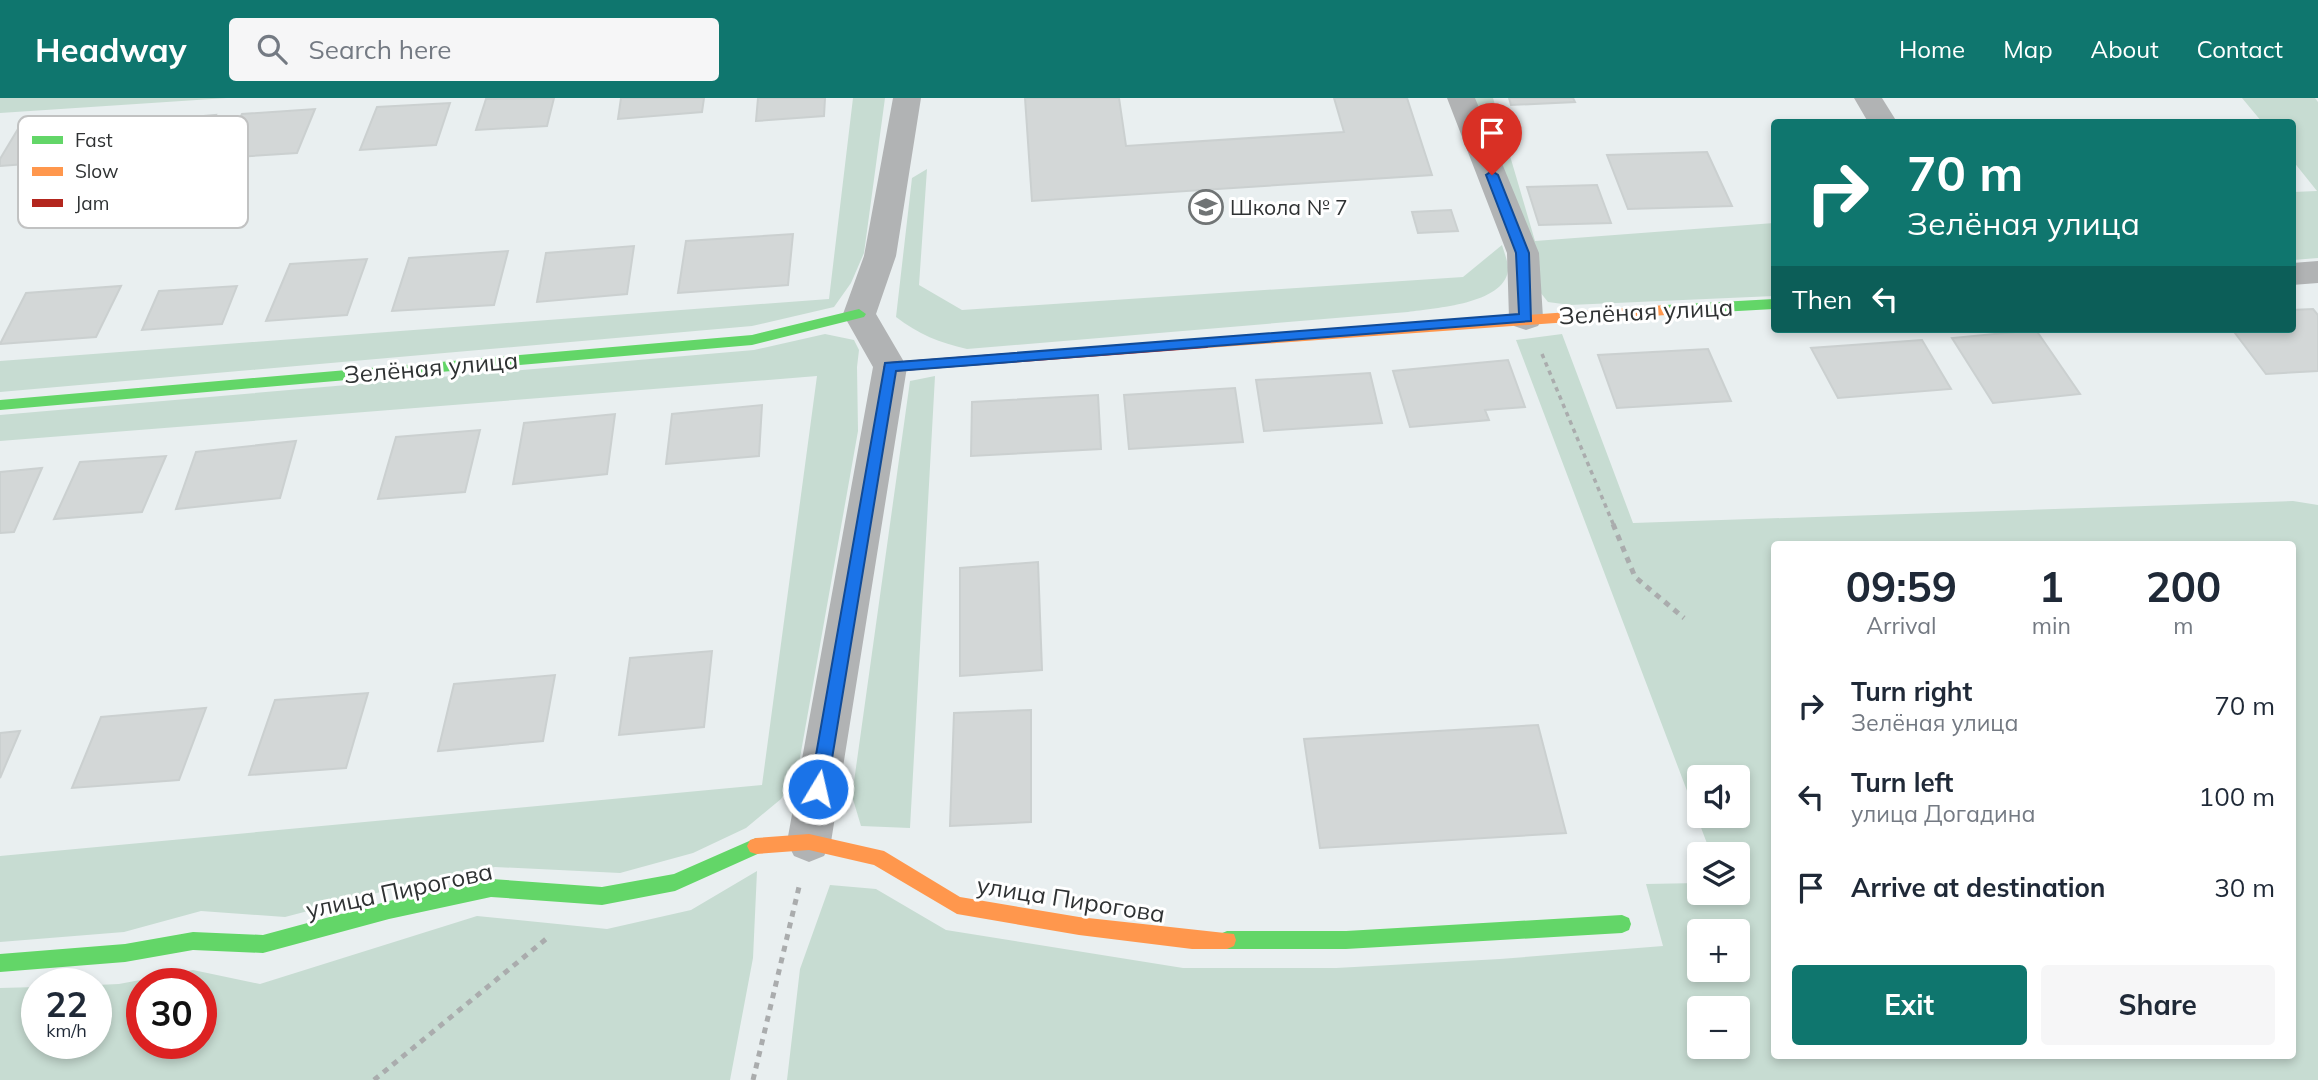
<!DOCTYPE html>
<meta charset="utf-8">
<style>
:root{--surface:#fff;--page:#f6f6f7;--text:#1f2937;--muted:#747a83;--accent:#0f766e}
body{margin:0;font-family:Mulish,sans-serif;background:var(--page);color:var(--text);height:100vh;display:flex;flex-direction:column;font-size:26px;white-space:nowrap}
*{box-sizing:border-box;margin:0}
p{font-size:23px;color:var(--muted)}
.icon{flex:none;width:38px;height:38px;fill:none;stroke:currentColor;stroke-width:2;stroke-linecap:round;stroke-linejoin:round}
.map{position:relative;flex:1;overflow:hidden}
.details{position:absolute;left:1771px;top:443px;width:525px;height:518px;display:flex;flex-direction:column;background:var(--surface);border-radius:7px;box-shadow:0 4px 10px #0003}
.details>*{flex:none}
.banner{position:absolute;left:1771px;top:21px;width:525px;height:214px;border-radius:7px;box-shadow:0 4px 10px #0003;background:#0f766e;color:#fff;overflow:hidden}
.fabs{position:absolute;left:1687px;top:667px;display:grid;gap:14px}
.fabs a{display:grid;place-items:center;width:63px;height:63px;border-radius:7px;background:var(--surface);box-shadow:0 4px 10px #0003;font-size:35px}
.speed{position:absolute;left:21px;top:870px;display:flex;gap:14px;font-size:35px;font-weight:700;text-align:center}
.speed>*{display:grid;place-content:center;width:91px;height:91px;border-radius:50%;background:var(--surface);box-shadow:0 4px 10px #0003;line-height:1}
.speed small{font-size:18px;font-weight:400}
.speed .limit{border:10px solid #d22;background:#fff;color:#111}
.pin{position:absolute;display:grid;place-items:center;width:60px;height:60px;color:#fff;margin:-72px -30px;border-radius:50% 50% 50% 0;rotate:-45deg;box-shadow:0 0 7px #0007}
.pin .icon{rotate:45deg}
.me{position:absolute;width:77px;margin:-38px;rotate:9deg;stroke-linejoin:round;filter:drop-shadow(0 0 5px #0008)}
.turn{display:flex;align-items:center;gap:24px;height:147px;padding:0 21px;font-size:32px}
.turn .icon{width:91px;height:91px;stroke-width:2.5}
.turn b{display:block;font-size:49px;line-height:60px}
.then{display:flex;align-items:center;height:66px;padding:0 21px;background:#0003;gap:14px;font-size:26px}
.eta{display:flex;justify-content:space-evenly;align-items:center;height:119px;text-align:center}
.eta b{font-size:42px;font-weight:700;line-height:49px}
.primary-button{display:flex;gap:14px;margin-top:auto;padding:14px 21px}
.primary-button a{flex:1;height:80px;border-radius:7px;background:var(--accent);color:#fff;font-size:28px;font-weight:700;line-height:80px;text-align:center}
.primary-button a+a{background:var(--page);color:var(--text)}
ul{padding:0;list-style:none}
li{display:flex;align-items:center;gap:21px;height:91px;padding:0 21px}
li div{flex:1}
li b{display:block;font-size:26px}
li em{font-style:normal}
header{display:flex;align-items:center;gap:42px;box-sizing:border-box;height:98px;padding:0 35px;background:var(--accent);color:#fff}
header strong{font-size:33px}
nav{display:flex;gap:38px;margin-inline-start:auto;font-size:24px}
.search{width:490px;height:63px;background:var(--page);display:flex;align-items:center;gap:18px;box-sizing:border-box;padding:0 24px;border-radius:7px;color:var(--muted);font-size:26px}
.map>svg:first-child{display:block}
</style>
<header>
<strong>Headway</strong>
<div class="search"><svg class="icon" aria-label="search" viewBox="0 0 24 24"><circle cx="10" cy="10" r="6"/><path d="M15 15l6 6"/></svg>Search here</div>
<nav><a>Home</a><a>Map</a><a>About</a><a>Contact</a></nav>
</header>
<div class="map">
<svg width="2318" height="982" viewBox="0 0 2318 982">
<rect width="100%" height="100%" fill="#e9eff0"/>
<!-- green -->
<path fill="#c7dcd2" fill-rule="evenodd" d="M0,0h227l-227,15z
M853,0h32l-21,155 -13,30 -17,24 -82,19 -752,66v-31l829,-62z
M1472,0h21l42,143 239,-18v73l-204,9 -22,-3 -8,-10z
M2242,0h73l3,4v156l-25,2v-68l24,-1 -24,-30 -1,-39h-30z
M927,71l-8,116 43,25 501,-33 39,-32c2,7 7,19 6,26 -5,33 -73,37 -100,41l-441,37c-27,-6 -49,-15 -71,-32l16,-139z
M825,236l29,6 5,10 -2,17 1,64 -60,338 -17,30 -35,29 -53,25 -73,20 -125,-6 -76,15 -134,35 -84,-6 -77,21 -124,10v-86l762,-71 55,-409 -817,65v-26l754,-65z
M1562,236l71,189 660,-22 25,4v575h-1531l13,-111 30,-84 46,4 70,41 237,38h153l164,-9 163,-13 -17,-62 53,-1v9h39v-38h-27l-195,-514zM1774,446h518v511h-518zM1699,679h39v39h-39zM1699,833h39v39h-39zM1738,910v38h-39v-38z
M935,278l-25,452 -49,-2 -9,-30 58,-415z
M757,773l-4,87 -23,122h-730v-92l37,-1v56h59v-58l23,-1 74,-14 67,14 217,-68 130,13 84,-19zM142,886h59v59h-59z"/>
<!-- building -->
<path fill="#d3d7d7" stroke="#cbd0d0" stroke-width="2" d="M554,0l-7,28 -71,4 10,-31z
M621,0h83l-2,14 -84,7z
M758,0h67l-1,18 -68,5z
M1025,0h94l7,48 218,-14 -10,-34h73l25,77 -400,26z
M1509,0h64l2,4 -64,3z
M450,5l-14,42 -76,5 17,-43z
M315,11l-18,44 -76,5 21,-44z
M216,17l-15,36 -95,9 17,-37z
M85,26l-20,37 -65,5v-7l18,-30z
M1707,54l25,54 -104,3 -21,-54z
M1597,87l14,38 -72,2 -12,-38z
M1451,112l7,21 -40,2 -6,-21z
M793,136l-5,51 -110,8 8,-52z
M634,148l-7,48 -90,8 9,-49z
M508,153l-14,54 -102,6 17,-53z
M367,161l-20,56 -81,6 24,-57z
M121,188l-25,51 -96,7 26,-51z
M237,188l-15,38 -80,6 17,-39z
M2313,211l5,6v56l-52,3 -34,-45h60v-19z
M2036,232l44,64 -87,9 -41,-65z
M1922,242l29,49 -113,9 -27,-50z
M1708,251l23,52 -114,7 -19,-53z
M1508,262l17,47 -40,3 4,10 -79,7 -17,-56z
M1370,275l12,50 -118,8 -8,-51z
M1235,290l8,54 -114,7 -5,-54z
M1098,297l3,54 -130,7 1,-54z
M762,307l-3,51 -93,8 6,-50z
M615,316l-8,60 -94,10 11,-61z
M480,332l-15,62 -87,7 18,-62z
M296,343l-16,57 -104,11 20,-57z
M166,358l-24,56 -88,7 26,-57z
M42,370l-28,64 -14,1v-61z
M1038,464l4,108 -82,6v-108z
M712,553l-8,76 -85,8 11,-77z
M555,577l-12,66 -105,10 16,-67z
M368,595l-22,75 -97,7 26,-75z
M206,610l-27,72 -107,8 29,-71z
M1031,612v112l-81,4 4,-113z
M1538,627l28,108 -246,15 -16,-109z
M20,633l-20,47v-45z"/>
<g fill="none" stroke-linecap="round" stroke-linejoin="round">
<!-- path-far1 -->
<path stroke="#aaacad" stroke-width="3.5" stroke-dasharray="4.5 4.5" stroke-linecap="butt" d="M1542,256l72,172"/>
<!-- path -->
<path stroke="#aaacad" stroke-width="5" stroke-dasharray="6 6" stroke-linecap="butt" d="M1613,426l22,53 49,41
M374,982l172,-141
M753,982l46,-193"/>
<!-- street -->
<path fill="#b1b3b4" fill-rule="evenodd" d="M893,0h28l-25,158 -20,58 31,53 -76,475 -7,14 -15,6 -15,-6 -7,-14 86,-475 -30,-53 21,-58z
M1447,0h28l64,155 4,65 -5,8 -12,4 -12,-4 -5,-8 -2,-65z
M1854,0h28l15,24h-29z
M2318,163v22l-26,2v-22z"/>
<!-- fast -->
<path fill="#63d668" fill-rule="evenodd" d="M1774,201v10l-108,6 -7,-5 7,-5z
M859,211l7,5 -2,3 -112,28 -752,65v-10l752,-65z
M756,740l6,2 3,6 -3,6 -87,39 -73,14 -111,-8 -102,22 -126,34 -70,-3 -68,12 -125,10v-18l125,-10 68,-12 70,3 126,-34 102,-22 111,8 72,-13z
M1622,817l7,3 2,6 -2,6 -7,3 -276,16h-119l-7,-3 -2,-6 2,-6 7,-3h119z"/>
<!-- slow -->
<path fill="#ff974d" fill-rule="evenodd" d="M1666,207l7,5 -7,5 -459,33 -7,-5 7,-5z
M809,736l75,17 76,46 119,20 155,17 2,6 -2,6 -7,3h-35l-113,-14 -122,-21 -83,-49 -65,-15 -53,4 -6,-2 -3,-6 3,-6 6,-2z"/>
<!-- jam -->
<path fill="#b3261e" fill-rule="evenodd" d="M1207,240l7,5 -7,5 -317,24 -7,-5 7,-5z"/>
</g>
<!-- route -->
<path fill="#1a73e8" stroke="#114b97" stroke-width="2" d="M1492,73l6,4 31,78 2,68 -635,50 -69,418 -2,6 -7,2 -6,-2 -2,-6 75,-426 634,-49 -3,-61 -30,-78z"/>
<!-- icons -->
<defs>
<g id="school-ring" transform="scale(1.75)"><circle r="9.5" fill="#fff" stroke="#707475" stroke-width="1.5"/><path d="M0-5L7-2L0 1L-7-2ZM-4 1L0 2.5L4 1V4Q0 6-4 4Z" fill="#707475"/></g>
</defs>
<g fill-rule="evenodd">
<use href="#school-ring" x="1206" y="109"/>
</g>
<g text-anchor="middle" dominant-baseline="central" stroke-width="6" stroke-linejoin="round" paint-order="stroke">
<!-- far-poi labels -->
<g font-size="21" fill="#2f3233" stroke="#fff" text-anchor="start">
<text x="1230" y="109">Школа № 7</text>
</g>
<!-- street labels -->
<g font-size="24" fill="#2f3233" stroke="#fff">
<text transform="translate(1646 213) rotate(-3)">Зелёная улица</text>
<text transform="translate(431 269) rotate(-5)">Зелёная улица</text>
<text transform="translate(399 792) rotate(-12)">улица Пирогова</text>
<text transform="translate(1071 801) rotate(9)">улица Пирогова</text>
</g>
</g>
<!-- legend -->
<rect x="18" y="18" width="230" height="112" rx="10" fill="#fff" stroke="#c1c2c2" stroke-width="2"/>
<rect x="32" y="38" width="31" height="8" fill="#63d668"/>
<rect x="32" y="69" width="31" height="9" fill="#ff974d"/>
<rect x="32" y="101" width="31" height="8" fill="#b3261e"/>
<g font-size="19" fill="#2f3233">
<text x="75" y="49">Fast</text>
<text x="75" y="80">Slow</text>
<text x="75" y="112">Jam</text>
</g>
</svg>
<div class="fabs">
<a><svg class="icon" aria-label="sound" viewBox="0 0 24 24"><path d="M4 9h4l5-4v14l-5-4H4zM17 9q2 3 0 6"/></svg></a>
<a><svg class="icon" aria-label="layers" viewBox="0 0 24 24"><path d="M12 4l9 5-9 5-9-5zM3 14l9 5 9-5"/></svg></a>
<a>+</a>
<a>−</a>
</div>
<div class="speed"><div>22<small>km/h</small></div><div class="limit">30</div></div>
<div class="pin" style="left:1492px;top:77px;background:#d93025"><svg class="icon" aria-label="arrive" viewBox="0 0 24 24"><path d="M6 21V4h12l-3 4 3 4H6"/></svg></div>
<svg class="me" style="left:818px;top:691px" viewBox="-20 -20 40 40"><circle r="17" fill="#1a73e8" stroke="#fff" stroke-width="3"/><path d="M0-11L8 9 0 5-8 9z" fill="#fff"/></svg>
<div class="banner">
<div class="turn"><svg class="icon" aria-label="right" viewBox="0 0 24 24"><path d="M7 20v-9h11M14 6l5 5-5 5"/></svg><div><b>70 m</b>Зелёная улица</div></div>
<div class="then">Then<svg class="icon" aria-label="left" viewBox="0 0 24 24"><path d="M17 20v-9H6M10 6l-5 5 5 5"/></svg></div>
</div>
<section class="details">
<div class="eta">
<div><b>09:59</b><p>Arrival</p></div>
<div><b>1</b><p>min</p></div>
<div><b>200</b><p>m</p></div>
</div>
<ul>
<li><svg class="icon" aria-label="right" viewBox="0 0 24 24"><path d="M7 20v-9h11M14 6l5 5-5 5"/></svg><div><b>Turn right</b><p>Зелёная улица</p></div><em>70 m</em></li>
<li><svg class="icon" aria-label="left" viewBox="0 0 24 24"><path d="M17 20v-9H6M10 6l-5 5 5 5"/></svg><div><b>Turn left</b><p>улица Догадина</p></div><em>100 m</em></li>
<li><svg class="icon" aria-label="arrive" viewBox="0 0 24 24"><path d="M6 21V4h12l-3 4 3 4H6"/></svg><div><b>Arrive at destination</b></div><em>30 m</em></li>
</ul>
<div class="primary-button"><a>Exit</a><a>Share</a></div>
</section>
</div>
